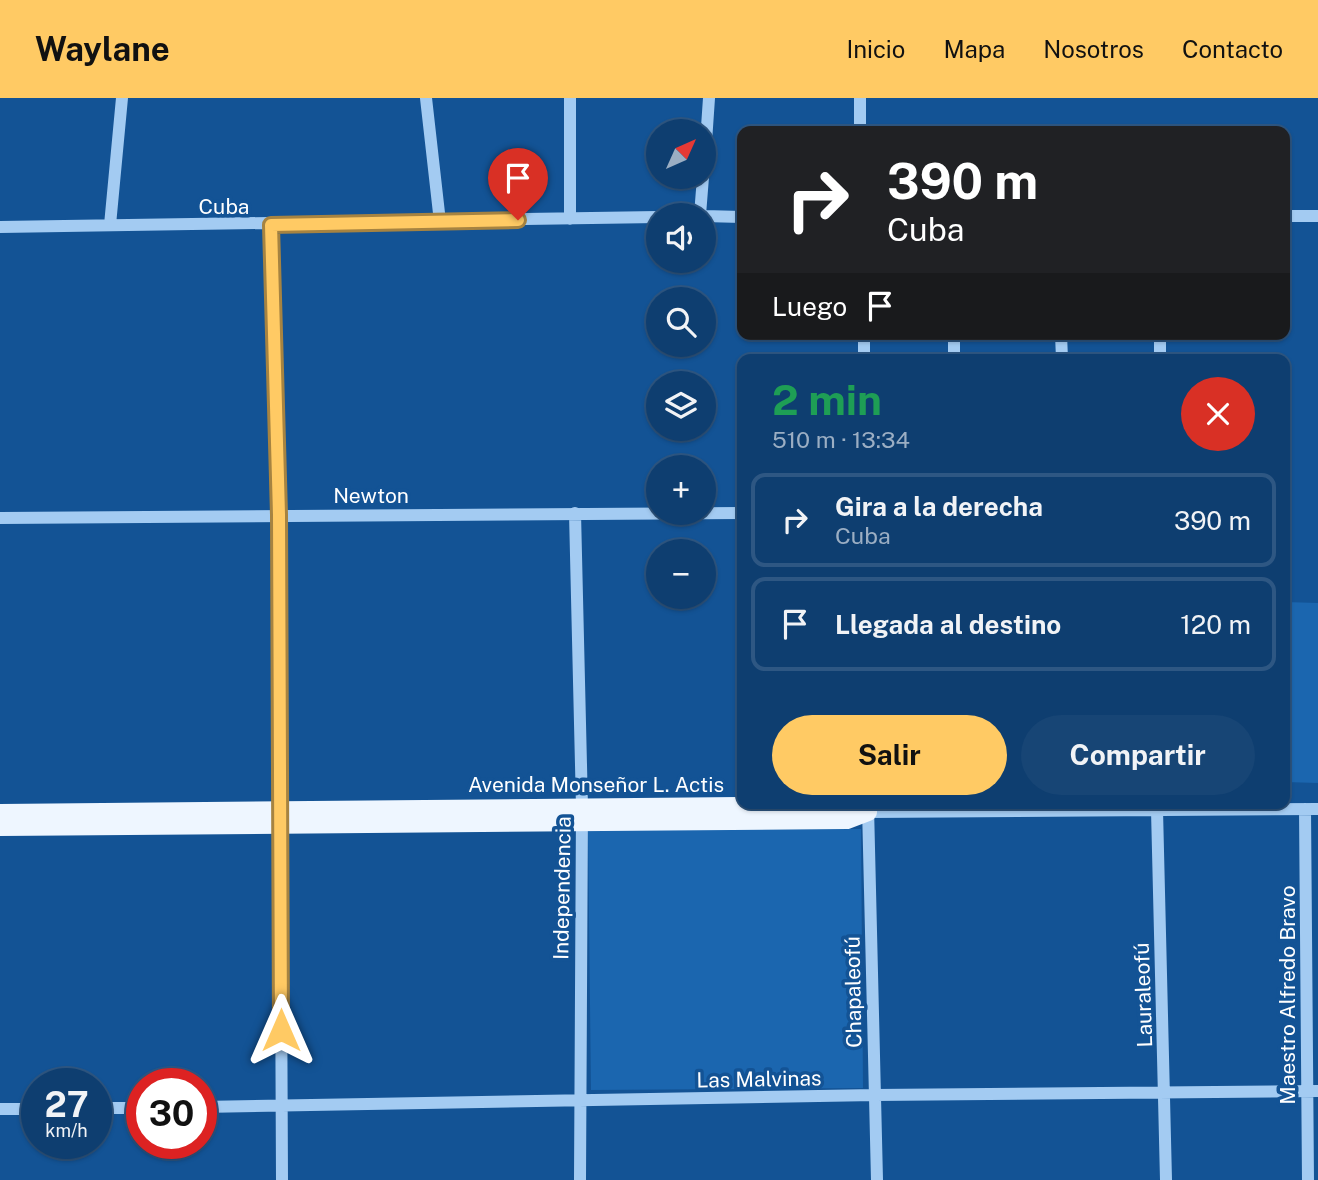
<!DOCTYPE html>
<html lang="es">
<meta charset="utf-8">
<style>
:root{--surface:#0e3e70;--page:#174575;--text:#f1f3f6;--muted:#9baec3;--line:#2e5783;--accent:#ffca64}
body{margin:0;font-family:"Public Sans",sans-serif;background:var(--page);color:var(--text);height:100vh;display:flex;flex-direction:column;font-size:26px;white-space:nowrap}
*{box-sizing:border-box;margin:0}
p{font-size:23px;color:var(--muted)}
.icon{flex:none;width:38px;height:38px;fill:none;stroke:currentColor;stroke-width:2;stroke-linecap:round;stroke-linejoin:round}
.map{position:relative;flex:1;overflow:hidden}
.drawer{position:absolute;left:737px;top:256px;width:553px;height:455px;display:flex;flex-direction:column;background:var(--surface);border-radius:14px;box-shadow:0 2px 5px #0004,0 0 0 2px var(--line)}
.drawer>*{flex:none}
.banner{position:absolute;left:737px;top:28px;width:553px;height:214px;border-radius:14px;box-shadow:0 2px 5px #0004,0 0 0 2px var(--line);background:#202124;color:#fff;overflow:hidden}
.needle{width:46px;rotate:45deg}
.fabs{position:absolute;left:646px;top:21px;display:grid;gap:14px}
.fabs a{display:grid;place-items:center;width:70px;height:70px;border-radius:50%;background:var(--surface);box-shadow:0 2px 5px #0004,0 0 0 2px var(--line);font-size:35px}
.speed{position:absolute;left:21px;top:970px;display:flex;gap:14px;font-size:35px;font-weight:700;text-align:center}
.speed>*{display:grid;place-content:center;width:91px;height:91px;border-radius:50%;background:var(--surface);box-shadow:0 2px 5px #0004,0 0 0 2px var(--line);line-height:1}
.speed small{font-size:18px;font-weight:400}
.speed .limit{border:10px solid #d22;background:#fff;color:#111}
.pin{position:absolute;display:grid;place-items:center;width:60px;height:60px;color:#fff;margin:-72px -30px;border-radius:50% 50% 50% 0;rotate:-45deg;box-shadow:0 0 7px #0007}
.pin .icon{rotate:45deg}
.me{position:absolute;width:77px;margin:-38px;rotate:0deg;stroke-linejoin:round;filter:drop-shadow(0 0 5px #0008)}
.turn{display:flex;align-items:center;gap:24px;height:147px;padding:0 35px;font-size:32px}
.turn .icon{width:91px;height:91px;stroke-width:2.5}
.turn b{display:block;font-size:49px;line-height:60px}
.then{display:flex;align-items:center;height:66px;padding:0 35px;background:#0003;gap:14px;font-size:26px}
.round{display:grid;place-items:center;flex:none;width:74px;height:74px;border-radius:37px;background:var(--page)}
.summary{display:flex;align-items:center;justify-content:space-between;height:119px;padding:0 35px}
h1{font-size:42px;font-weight:700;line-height:52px;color:#1e9e55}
.button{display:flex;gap:14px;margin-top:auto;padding:14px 35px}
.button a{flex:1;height:80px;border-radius:42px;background:var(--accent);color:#111;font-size:28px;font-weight:700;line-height:80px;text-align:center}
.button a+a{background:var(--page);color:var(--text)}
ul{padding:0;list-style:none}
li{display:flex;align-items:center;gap:21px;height:94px;margin:0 14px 10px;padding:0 21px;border:4px solid var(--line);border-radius:14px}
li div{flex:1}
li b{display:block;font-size:26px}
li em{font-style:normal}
header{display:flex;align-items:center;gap:42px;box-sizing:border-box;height:98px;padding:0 35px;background:var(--accent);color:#111}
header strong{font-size:33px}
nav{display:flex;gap:38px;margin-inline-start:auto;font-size:24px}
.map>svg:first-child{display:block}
</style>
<header>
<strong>Waylane</strong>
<nav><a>Inicio</a><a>Mapa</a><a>Nosotros</a><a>Contacto</a></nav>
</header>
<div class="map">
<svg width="1318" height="1082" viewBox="0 0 1318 1082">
<rect width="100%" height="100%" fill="#135395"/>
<!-- green -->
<path fill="#1b66af" d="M1285,504l33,1v180l-33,-1z
M861,731l2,259 -272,2 -3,-260z"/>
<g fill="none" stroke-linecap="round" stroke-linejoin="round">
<!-- minor -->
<path stroke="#a3cbf2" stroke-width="12" d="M426,0l14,124
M860,0v33
M704,73l5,-73
M700,117l3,-38
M704,118l38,1
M1284,118h34
M570,121v-121
M110,127l12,-127
M271,127l8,290 3,665
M0,129l658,-10
M864,236v25
M1061,236l1,25
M1160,236v25
M954,261v-25
M575,415l7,294 -2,373
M0,420l742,-5
M868,709l9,373
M1305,711l3,371
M1157,712l9,370
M868,714l450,-3
M201,1009l674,-12 443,-4
M96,1010h46
M0,1011h37"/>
<!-- major -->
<path stroke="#eef6ff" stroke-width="18" d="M0,715l839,-8 29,7
M0,729l847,-7 21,-8"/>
</g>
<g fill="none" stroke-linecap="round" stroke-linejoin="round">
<!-- route casing -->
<g stroke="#a68341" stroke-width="18">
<path id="route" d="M281,932l-2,-515 -8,-290 247,-5"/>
</g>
<!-- route -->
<use href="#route" stroke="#ffca64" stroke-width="12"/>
</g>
<g text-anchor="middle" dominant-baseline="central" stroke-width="7" stroke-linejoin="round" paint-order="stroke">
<!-- street labels -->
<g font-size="21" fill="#fff" stroke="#135395">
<text x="224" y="108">Cuba</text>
<text x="371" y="397">Newton</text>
<text x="596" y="686">Avenida Monseñor L. Actis</text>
<text transform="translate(562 790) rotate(-89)">Independencia</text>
<text transform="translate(853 894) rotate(-91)">Chapaleofú</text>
<text transform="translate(1143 897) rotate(-92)">Lauraleofú</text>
<text transform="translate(1287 897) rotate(-90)">Maestro Alfredo Bravo</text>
<text transform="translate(759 981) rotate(-1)">Las Malvinas</text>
</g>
</g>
</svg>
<div class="fabs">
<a><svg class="needle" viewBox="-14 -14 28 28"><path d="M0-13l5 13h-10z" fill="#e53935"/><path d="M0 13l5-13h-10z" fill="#9baec3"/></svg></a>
<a><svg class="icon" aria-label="sound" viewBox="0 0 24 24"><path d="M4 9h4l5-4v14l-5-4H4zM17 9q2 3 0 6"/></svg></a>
<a><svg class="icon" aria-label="search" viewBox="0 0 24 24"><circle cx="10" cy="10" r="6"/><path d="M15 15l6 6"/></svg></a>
<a><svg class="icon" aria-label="layers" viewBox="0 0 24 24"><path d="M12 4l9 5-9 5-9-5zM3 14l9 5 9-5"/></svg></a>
<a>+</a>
<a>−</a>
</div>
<div class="speed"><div>27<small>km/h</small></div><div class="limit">30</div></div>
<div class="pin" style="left:518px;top:122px;background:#d93025"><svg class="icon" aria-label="arrive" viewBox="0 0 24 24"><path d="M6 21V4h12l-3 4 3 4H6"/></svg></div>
<svg class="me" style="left:281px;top:932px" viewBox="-20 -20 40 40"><path d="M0-17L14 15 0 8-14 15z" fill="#ffca64" stroke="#fff" stroke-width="4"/></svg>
<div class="banner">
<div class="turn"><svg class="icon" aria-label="right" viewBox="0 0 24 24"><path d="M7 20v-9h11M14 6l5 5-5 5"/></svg><div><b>390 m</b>Cuba</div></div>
<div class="then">Luego<svg class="icon" aria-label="arrive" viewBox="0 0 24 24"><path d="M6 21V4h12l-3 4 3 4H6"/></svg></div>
</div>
<section class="drawer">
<div class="summary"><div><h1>2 min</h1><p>510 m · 13:34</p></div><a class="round" style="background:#d93025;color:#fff"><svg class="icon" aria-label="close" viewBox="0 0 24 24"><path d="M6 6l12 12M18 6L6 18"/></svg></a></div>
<ul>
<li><svg class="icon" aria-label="right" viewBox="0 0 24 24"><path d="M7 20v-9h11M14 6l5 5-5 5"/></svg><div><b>Gira a la derecha</b><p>Cuba</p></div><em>390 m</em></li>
<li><svg class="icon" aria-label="arrive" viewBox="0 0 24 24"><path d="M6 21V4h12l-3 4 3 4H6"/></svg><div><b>Llegada al destino</b></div><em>120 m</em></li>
</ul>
<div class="button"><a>Salir</a><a>Compartir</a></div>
</section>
</div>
